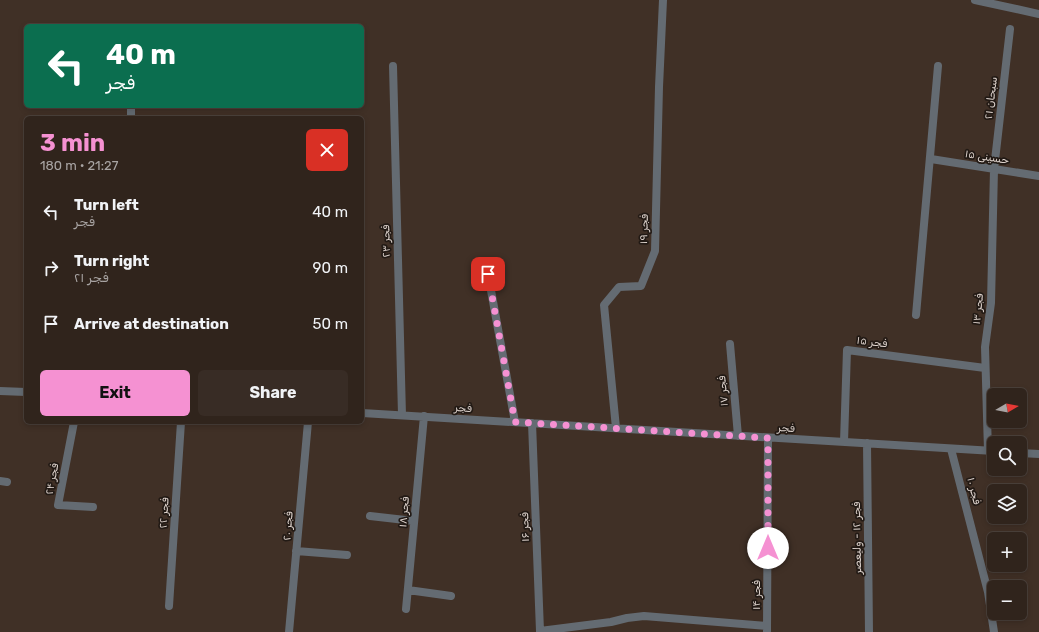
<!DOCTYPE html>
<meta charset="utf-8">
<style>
:root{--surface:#30241c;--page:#382c25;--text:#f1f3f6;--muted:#a8a4a3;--line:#4b413b;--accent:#f591d2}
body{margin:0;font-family:Rubik,"Noto Naskh Arabic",sans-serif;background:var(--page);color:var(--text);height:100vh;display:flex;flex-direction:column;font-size:15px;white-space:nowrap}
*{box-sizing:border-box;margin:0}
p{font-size:13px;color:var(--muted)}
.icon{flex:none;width:22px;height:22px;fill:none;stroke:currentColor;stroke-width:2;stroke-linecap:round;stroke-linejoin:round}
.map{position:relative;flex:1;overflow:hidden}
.side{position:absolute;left:24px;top:116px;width:340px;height:308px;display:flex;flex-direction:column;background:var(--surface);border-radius:6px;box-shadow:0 2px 6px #0003,0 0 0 1px var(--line)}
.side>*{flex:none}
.hud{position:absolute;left:24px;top:24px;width:340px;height:84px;border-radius:6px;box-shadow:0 2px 6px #0003,0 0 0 1px var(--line);background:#0b6e4f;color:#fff;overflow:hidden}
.needle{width:26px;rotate:80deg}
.buttons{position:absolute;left:987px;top:388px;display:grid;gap:8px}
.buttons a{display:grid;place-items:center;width:40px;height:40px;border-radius:6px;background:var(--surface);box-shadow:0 2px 6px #0003,0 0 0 1px var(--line);font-size:20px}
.pin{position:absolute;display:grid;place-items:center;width:34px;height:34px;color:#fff;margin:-17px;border-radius:8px;box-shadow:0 2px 6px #0006}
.me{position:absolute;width:44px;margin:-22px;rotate:0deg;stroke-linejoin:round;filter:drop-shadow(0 0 3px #0008)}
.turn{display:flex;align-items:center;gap:14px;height:84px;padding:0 16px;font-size:18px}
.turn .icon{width:52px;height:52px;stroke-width:2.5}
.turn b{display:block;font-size:28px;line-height:34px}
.round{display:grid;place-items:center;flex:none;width:42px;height:42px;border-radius:6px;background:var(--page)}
.summary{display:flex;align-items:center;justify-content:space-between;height:68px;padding:0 16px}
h1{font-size:24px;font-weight:700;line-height:30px;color:var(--accent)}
.action{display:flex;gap:8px;margin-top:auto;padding:8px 16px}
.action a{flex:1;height:46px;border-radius:6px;background:var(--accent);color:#111;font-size:16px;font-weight:700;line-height:46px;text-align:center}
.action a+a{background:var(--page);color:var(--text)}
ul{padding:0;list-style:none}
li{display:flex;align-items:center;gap:12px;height:56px;padding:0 16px}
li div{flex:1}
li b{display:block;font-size:15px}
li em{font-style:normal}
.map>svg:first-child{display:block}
</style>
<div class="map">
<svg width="1039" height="632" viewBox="0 0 1039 632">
<rect width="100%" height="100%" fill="#403026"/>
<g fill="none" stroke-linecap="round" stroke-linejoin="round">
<!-- minor -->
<path stroke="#646b72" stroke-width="8" d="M975,0l64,14
M393,66l9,349
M131,106v12
M931,159l108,17
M488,274l27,148
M916,315l22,-249
M730,344l8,92
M0,391l26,1
M362,413l632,38
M74,422l-16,83 35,2
M532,423l8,208 71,-9 16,-4 17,-2 123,10
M616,428l-12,-123 15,-18 22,-1 14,-35 4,-164 4,-87
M844,442l3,-92 138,18
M867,443l2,189
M951,449l37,143 6,40
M988,451l-3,-104 6,-44 3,-134 16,-140
M1020,453l19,1
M0,481l7,1
M370,516l44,5
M296,551l51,4
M408,590l43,6
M169,606l12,-184
M406,609l18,-193
M767,631l1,-193
M289,632l19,-210"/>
</g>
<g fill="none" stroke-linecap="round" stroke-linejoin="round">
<!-- route -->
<path stroke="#f591d2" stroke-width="7" stroke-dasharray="0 12.6" d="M488,274l27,148 253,16v110"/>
</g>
<g text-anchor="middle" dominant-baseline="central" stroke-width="3.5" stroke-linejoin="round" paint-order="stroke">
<!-- street labels -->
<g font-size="11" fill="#ddd2cc" stroke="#221a15">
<text transform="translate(991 98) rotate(-83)">سبحان ۲۱</text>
<text transform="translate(987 157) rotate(9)">حسینی ۱۵</text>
<text transform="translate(644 229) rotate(-88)">فجر ۱۹</text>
<text transform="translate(386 241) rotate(-91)">فجر ۲۳</text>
<text transform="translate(978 309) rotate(-84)">فجر ۱۳</text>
<text transform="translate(872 342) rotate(7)">فجر ۱۵</text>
<text transform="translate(723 391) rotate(-95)">فجر ۱۷</text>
<text transform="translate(463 408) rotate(4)">فجر</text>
<text transform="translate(786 428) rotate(3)">فجر</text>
<text transform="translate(52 479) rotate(-79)">فجر ۲۴</text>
<text transform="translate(974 491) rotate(76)">فجر ۱۰</text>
<text transform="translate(404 512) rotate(-85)">فجر ۱۸</text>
<text transform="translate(164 513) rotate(-86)">فجر ۲۲</text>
<text transform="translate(288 526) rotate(-85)">فجر ۲۰</text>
<text transform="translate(525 527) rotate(-92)">فجر ۱۶</text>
<text transform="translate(857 538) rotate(-91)">فجر ۱۲ - ولیعصر</text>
<text transform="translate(756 595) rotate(-90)">فجر ۱۴</text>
</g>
</g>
</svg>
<div class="buttons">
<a><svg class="needle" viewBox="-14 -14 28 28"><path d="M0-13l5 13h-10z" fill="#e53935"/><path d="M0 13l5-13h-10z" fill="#a8a4a3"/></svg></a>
<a><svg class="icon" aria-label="search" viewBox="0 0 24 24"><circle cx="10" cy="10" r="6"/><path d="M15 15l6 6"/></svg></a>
<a><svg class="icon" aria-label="layers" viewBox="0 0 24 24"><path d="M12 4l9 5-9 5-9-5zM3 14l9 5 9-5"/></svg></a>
<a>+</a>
<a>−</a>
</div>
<div class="pin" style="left:488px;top:274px;background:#d93025"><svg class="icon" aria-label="arrive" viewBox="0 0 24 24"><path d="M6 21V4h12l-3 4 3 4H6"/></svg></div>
<svg class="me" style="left:768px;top:548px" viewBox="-20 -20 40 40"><circle r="19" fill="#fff"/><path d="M0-13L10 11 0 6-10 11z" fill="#f591d2"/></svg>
<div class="hud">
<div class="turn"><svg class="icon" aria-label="left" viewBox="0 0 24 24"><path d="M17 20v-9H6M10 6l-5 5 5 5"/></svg><div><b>40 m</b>فجر</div></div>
</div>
<section class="side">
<div class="summary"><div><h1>3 min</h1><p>180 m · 21:27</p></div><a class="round" style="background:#d93025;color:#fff"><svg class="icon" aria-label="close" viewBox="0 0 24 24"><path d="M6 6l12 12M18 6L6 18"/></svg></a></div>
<ul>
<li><svg class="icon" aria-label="left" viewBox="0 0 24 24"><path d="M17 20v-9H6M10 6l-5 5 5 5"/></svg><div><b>Turn left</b><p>فجر</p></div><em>40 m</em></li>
<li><svg class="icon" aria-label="right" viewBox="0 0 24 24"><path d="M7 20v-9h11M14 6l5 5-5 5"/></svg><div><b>Turn right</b><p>فجر ۲۱</p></div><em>90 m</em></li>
<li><svg class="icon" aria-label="arrive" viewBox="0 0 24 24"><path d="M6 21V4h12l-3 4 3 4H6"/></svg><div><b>Arrive at destination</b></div><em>50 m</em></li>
</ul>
<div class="action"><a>Exit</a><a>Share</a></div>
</section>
</div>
